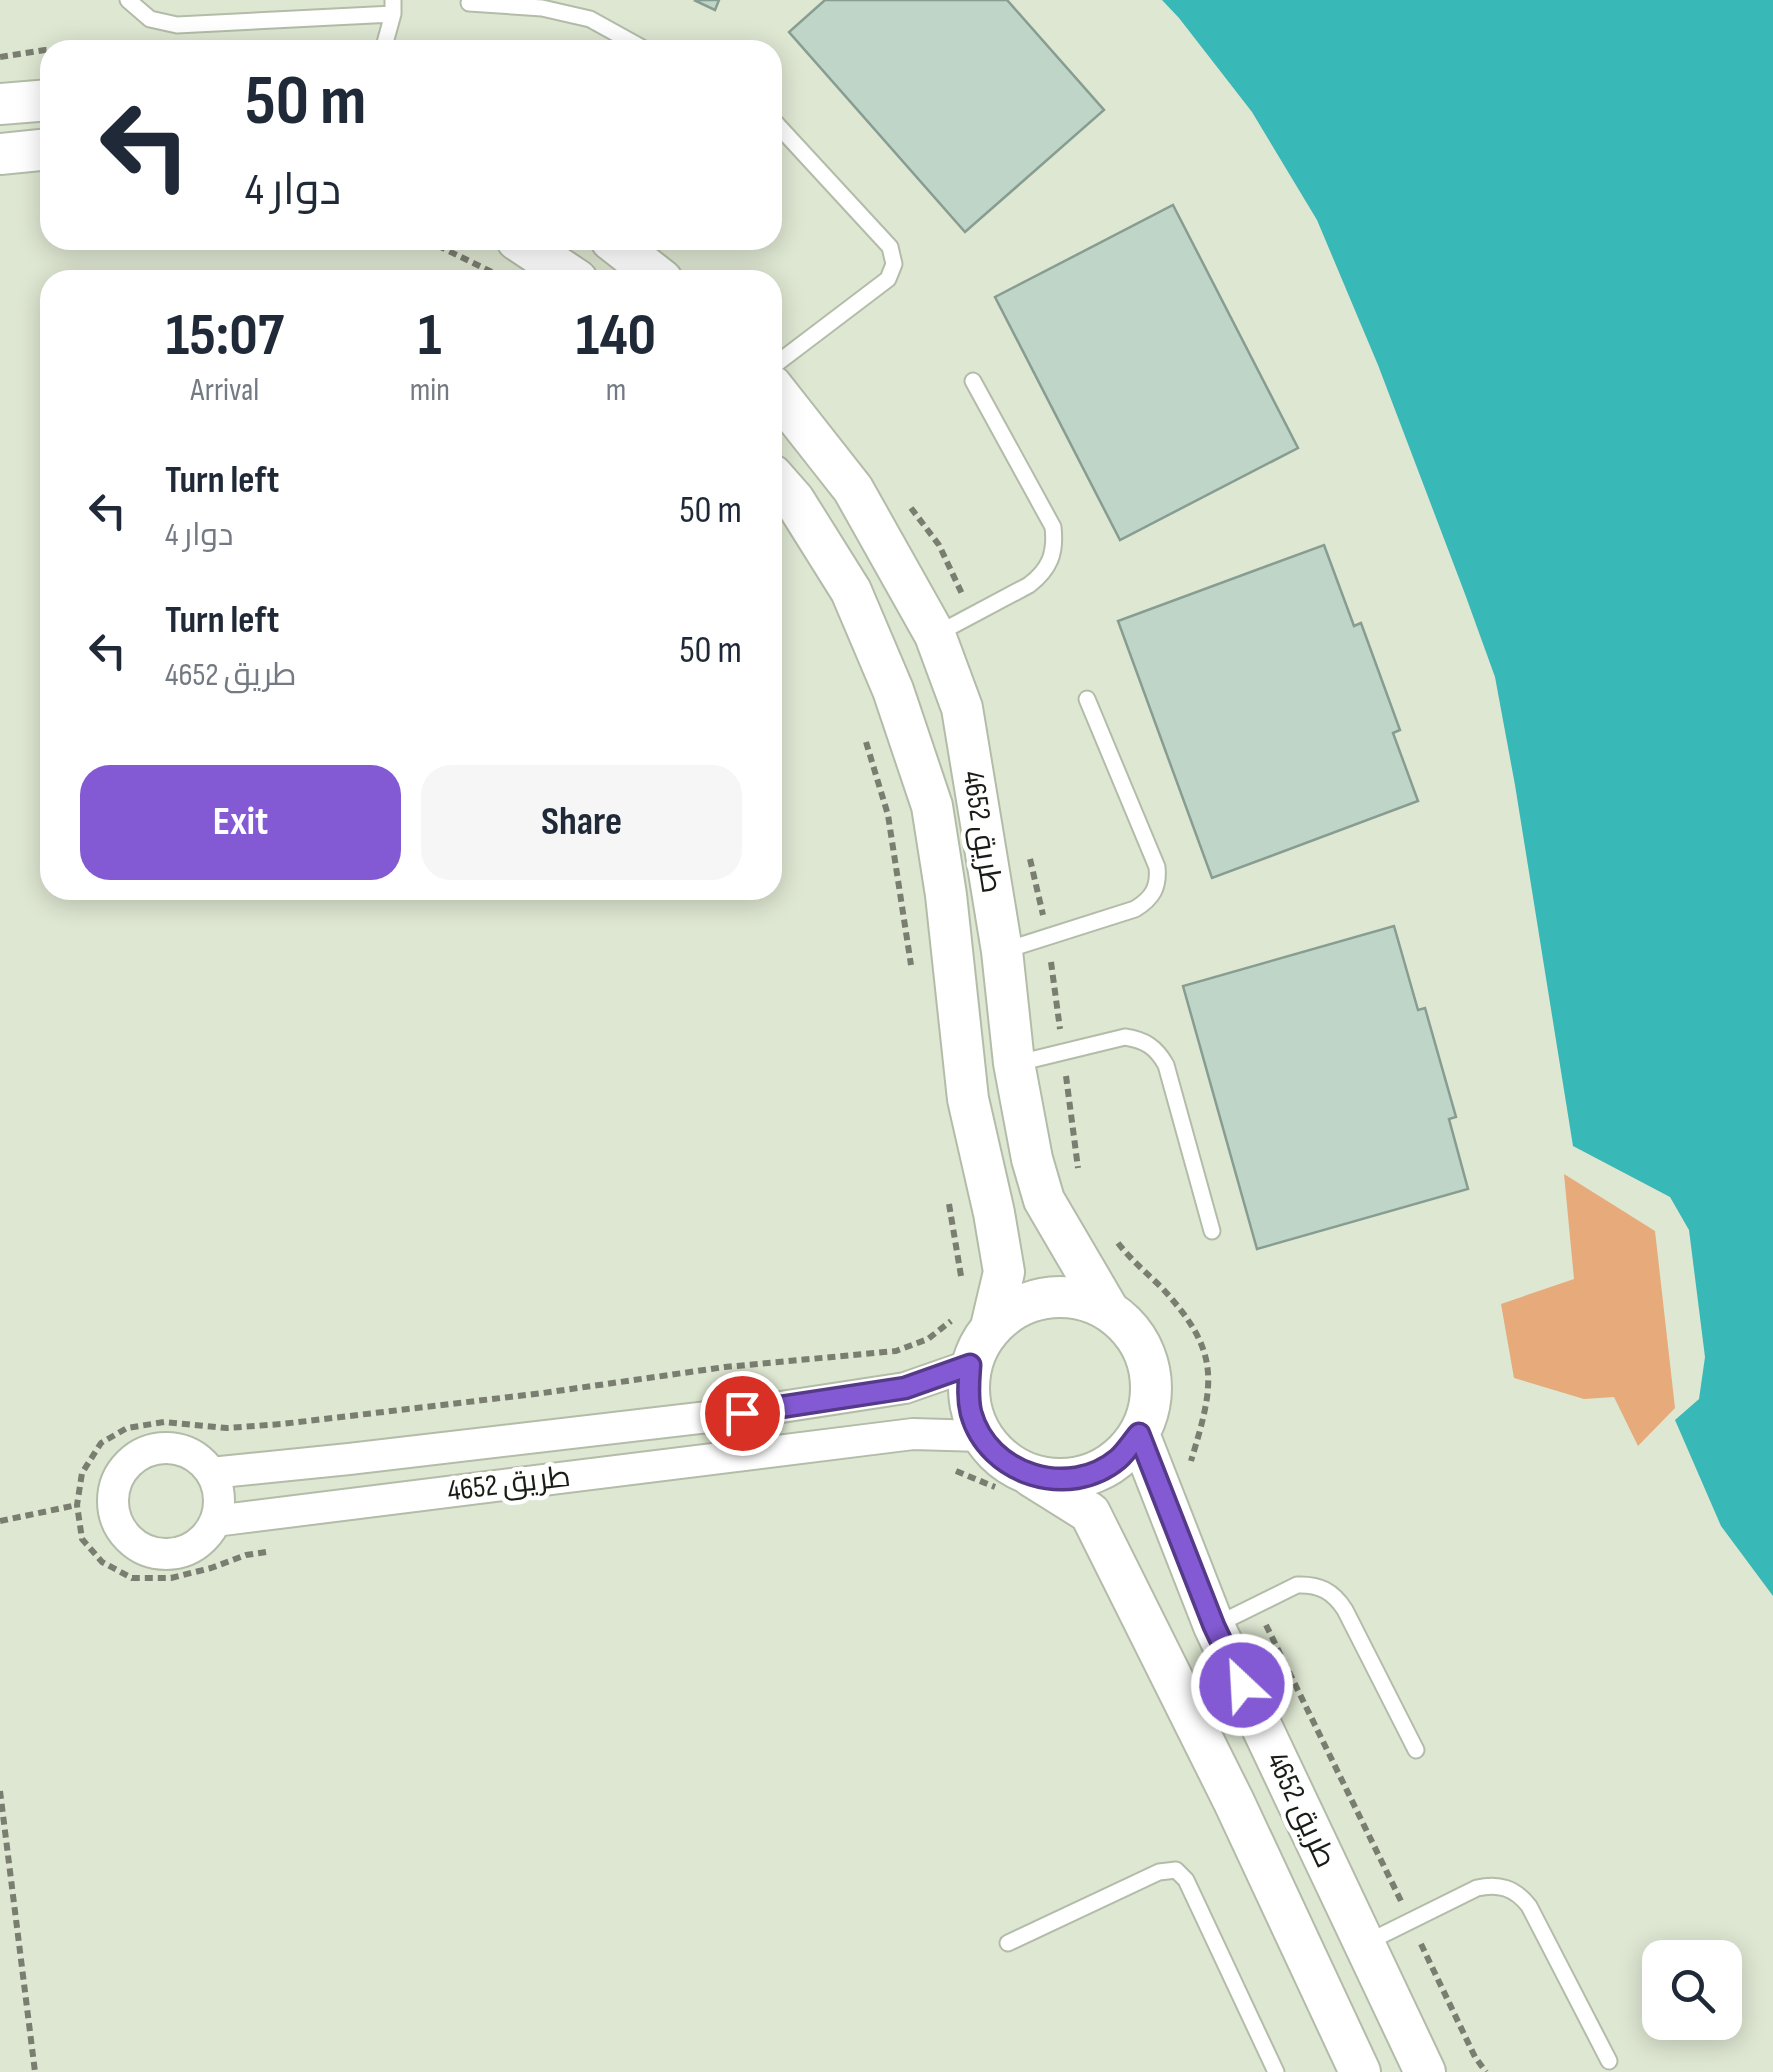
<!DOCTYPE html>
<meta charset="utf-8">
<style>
:root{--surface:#fff;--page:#f6f6f7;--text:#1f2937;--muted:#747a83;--accent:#845ad4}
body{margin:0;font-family:"Sofia Sans Condensed",Cairo,sans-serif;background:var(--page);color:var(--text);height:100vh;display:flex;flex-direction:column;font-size:38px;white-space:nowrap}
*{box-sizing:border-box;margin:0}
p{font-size:32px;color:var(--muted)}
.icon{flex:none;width:55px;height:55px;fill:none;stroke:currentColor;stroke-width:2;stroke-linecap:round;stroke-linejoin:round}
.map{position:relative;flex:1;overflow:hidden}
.side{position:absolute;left:40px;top:270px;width:742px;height:630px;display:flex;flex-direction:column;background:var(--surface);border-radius:30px;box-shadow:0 5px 25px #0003}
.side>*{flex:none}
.banner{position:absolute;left:40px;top:40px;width:742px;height:210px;border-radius:30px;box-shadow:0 5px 25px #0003;background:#fff;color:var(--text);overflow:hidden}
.buttons{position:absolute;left:1642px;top:1940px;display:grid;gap:20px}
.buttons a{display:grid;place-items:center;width:100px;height:100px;border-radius:20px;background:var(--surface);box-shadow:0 5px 25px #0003;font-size:50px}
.pin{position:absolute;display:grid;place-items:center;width:85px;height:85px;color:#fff;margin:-42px;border:5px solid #fff;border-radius:50%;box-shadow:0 2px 10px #0007}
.me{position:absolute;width:110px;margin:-55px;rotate:335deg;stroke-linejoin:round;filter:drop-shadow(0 0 8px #0008)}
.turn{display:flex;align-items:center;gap:35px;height:210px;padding:0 40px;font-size:45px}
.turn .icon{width:130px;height:130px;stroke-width:2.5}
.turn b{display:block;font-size:70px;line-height:85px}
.eta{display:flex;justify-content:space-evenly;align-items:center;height:170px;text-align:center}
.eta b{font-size:60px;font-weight:700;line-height:70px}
.button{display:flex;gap:20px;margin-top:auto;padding:20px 40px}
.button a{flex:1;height:115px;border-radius:30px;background:var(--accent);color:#fff;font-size:40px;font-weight:700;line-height:115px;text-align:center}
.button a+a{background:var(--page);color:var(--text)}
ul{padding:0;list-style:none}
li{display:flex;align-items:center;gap:30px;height:140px;padding:0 40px}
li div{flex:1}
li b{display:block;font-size:38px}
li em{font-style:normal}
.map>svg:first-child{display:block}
</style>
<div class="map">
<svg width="1773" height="2072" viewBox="0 0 1773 2072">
<rect width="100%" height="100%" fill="#dee7d2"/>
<!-- green -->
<path fill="#e6aa7b" d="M1564,1174l91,57 20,177 -37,38 -24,-49 -30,2 -70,-21 -13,-74 73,-25z"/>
<!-- water -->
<path fill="#38b8b7" d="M1162,0h611v1596l-52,-70 -46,-106 24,-21 6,-42 -16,-127 -19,-33 -97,-51 -58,-361 -20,-108 -30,-83 -87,-229 -61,-145 -65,-108 -73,-94z"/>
<!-- building -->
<path fill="#bed5c8" stroke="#889d91" stroke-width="2.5" d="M694,0h25l-4,10z
M825,0h182l97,110 -139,122 -176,-200z
M1173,205l125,243 -178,92 -125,-243z
M1324,545l30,81 7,-3 39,107 -7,3 25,68 -206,77 -94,-257z
M1394,926l24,84 7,-2 31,109 -7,2 19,70 -211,60 -74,-263z"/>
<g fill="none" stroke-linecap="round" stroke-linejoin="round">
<!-- lane casing -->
<g stroke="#b3bca8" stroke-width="19">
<path id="lane" d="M128,0l22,19 27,6 216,-11
M469,3l73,5 48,11 56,31
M383,50l10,-36v-14
M772,119l118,128 4,17 -6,15 -116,88
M935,635l94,-50c21,-16 27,-32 24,-58l-80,-146
M1006,950l129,-41c18,-11 24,-22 22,-42l-70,-168
M1018,1063l107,-26c20,3 31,10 41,28l46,166
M1218,1624l79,-39c22,-1 36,6 48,25l71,140
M1368,1942l109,-54c22,-5 38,0 52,18l80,155
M1008,1943l151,-71 17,-2 10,10 90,192"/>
</g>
<!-- street casing -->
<g stroke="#b3bca8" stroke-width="34">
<path id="street" d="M113 1501a53 53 0 1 1 106 0a53 53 0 1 1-106 0Z
M211,1473l138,-14 393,-46 163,-25 66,-23
M215,1521l698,-87 68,2"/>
</g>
<!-- secondary casing -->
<g stroke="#b3bca8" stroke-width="44">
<path id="secondary" d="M0,104l50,-4
M0,154l50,-5
M517,240l60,40
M611,240l51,40
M772,386l81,103 82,146 27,73 40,243 12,112 18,96 12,41 65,111
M772,475l22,25 57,91 42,99 39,116 14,89 22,204 26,114 10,59 -13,55
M969 1388a91 91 0 1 1 182 0a91 91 0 1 1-182 0Z
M1139,1434l75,192 211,446
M1031,1476l59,37 144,289 126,270"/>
</g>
<!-- path -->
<path stroke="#797e70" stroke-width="6" stroke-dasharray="8 5" stroke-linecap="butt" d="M0,57l45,-7 98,-3
M426,240l66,32
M911,508l28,37 24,51
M866,742l22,73 23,150
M1030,859l13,56
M1051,962l9,67
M1066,1076l12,92
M949,1204l12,72
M1118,1243c13,17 29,30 44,45 59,64 53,94 29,173
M956,1471l39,16
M0,1521l77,-16
M266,1552l-20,3 -35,13 -40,10h-39l-30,-16 -20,-23 -5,-34 5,-32 19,-30 26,-15 37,-6 63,6 55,-4 261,-31 182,-26 171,-16 32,-12 23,-18
M1266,1625l135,276
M0,1791l35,281
M1421,1944l54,113 11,15"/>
<!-- lane -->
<use href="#lane" stroke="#fff" stroke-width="15"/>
<!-- street -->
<use href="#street" stroke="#fff" stroke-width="30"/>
<!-- secondary -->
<use href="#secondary" stroke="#fff" stroke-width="40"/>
</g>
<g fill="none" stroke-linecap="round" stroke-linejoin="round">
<!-- route casing -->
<g stroke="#563a8a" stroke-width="25">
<path id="route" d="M742,1413l163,-25 65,-23c-1,16 -3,32 1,48 17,62 98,87 147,46 8,-7 14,-17 21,-25l75,192 28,59"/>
</g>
<!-- route -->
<use href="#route" stroke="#845ad4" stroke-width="18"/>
</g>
<g text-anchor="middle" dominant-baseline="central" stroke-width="9" stroke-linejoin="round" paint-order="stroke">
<!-- street labels -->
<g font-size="30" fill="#1a1d15" stroke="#fff">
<text transform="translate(982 832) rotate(81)">طريق 4652</text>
<text transform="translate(509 1484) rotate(-7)">طريق 4652</text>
<text transform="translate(1301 1810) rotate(65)">طريق 4652</text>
</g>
</g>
</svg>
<div class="buttons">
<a><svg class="icon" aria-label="search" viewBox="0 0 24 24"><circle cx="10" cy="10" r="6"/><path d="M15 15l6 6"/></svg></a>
</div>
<div class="pin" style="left:742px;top:1413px;background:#d93025"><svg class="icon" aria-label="arrive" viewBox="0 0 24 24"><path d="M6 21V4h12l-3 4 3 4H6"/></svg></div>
<svg class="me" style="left:1242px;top:1685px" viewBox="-20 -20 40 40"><circle r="17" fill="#845ad4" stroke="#fff" stroke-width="3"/><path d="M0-11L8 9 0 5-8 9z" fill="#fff"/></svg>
<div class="banner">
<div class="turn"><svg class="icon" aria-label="left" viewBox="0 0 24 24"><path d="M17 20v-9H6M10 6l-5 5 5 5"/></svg><div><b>50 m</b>دوار 4</div></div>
</div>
<section class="side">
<div class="eta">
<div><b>15:07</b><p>Arrival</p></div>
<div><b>1</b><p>min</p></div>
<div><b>140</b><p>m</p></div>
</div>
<ul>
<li><svg class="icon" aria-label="left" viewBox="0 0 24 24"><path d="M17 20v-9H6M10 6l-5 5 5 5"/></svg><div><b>Turn left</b><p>دوار 4</p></div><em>50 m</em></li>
<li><svg class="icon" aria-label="left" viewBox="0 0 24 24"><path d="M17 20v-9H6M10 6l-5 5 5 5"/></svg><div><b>Turn left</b><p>طريق 4652</p></div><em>50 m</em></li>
</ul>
<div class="button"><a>Exit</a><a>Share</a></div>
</section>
</div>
